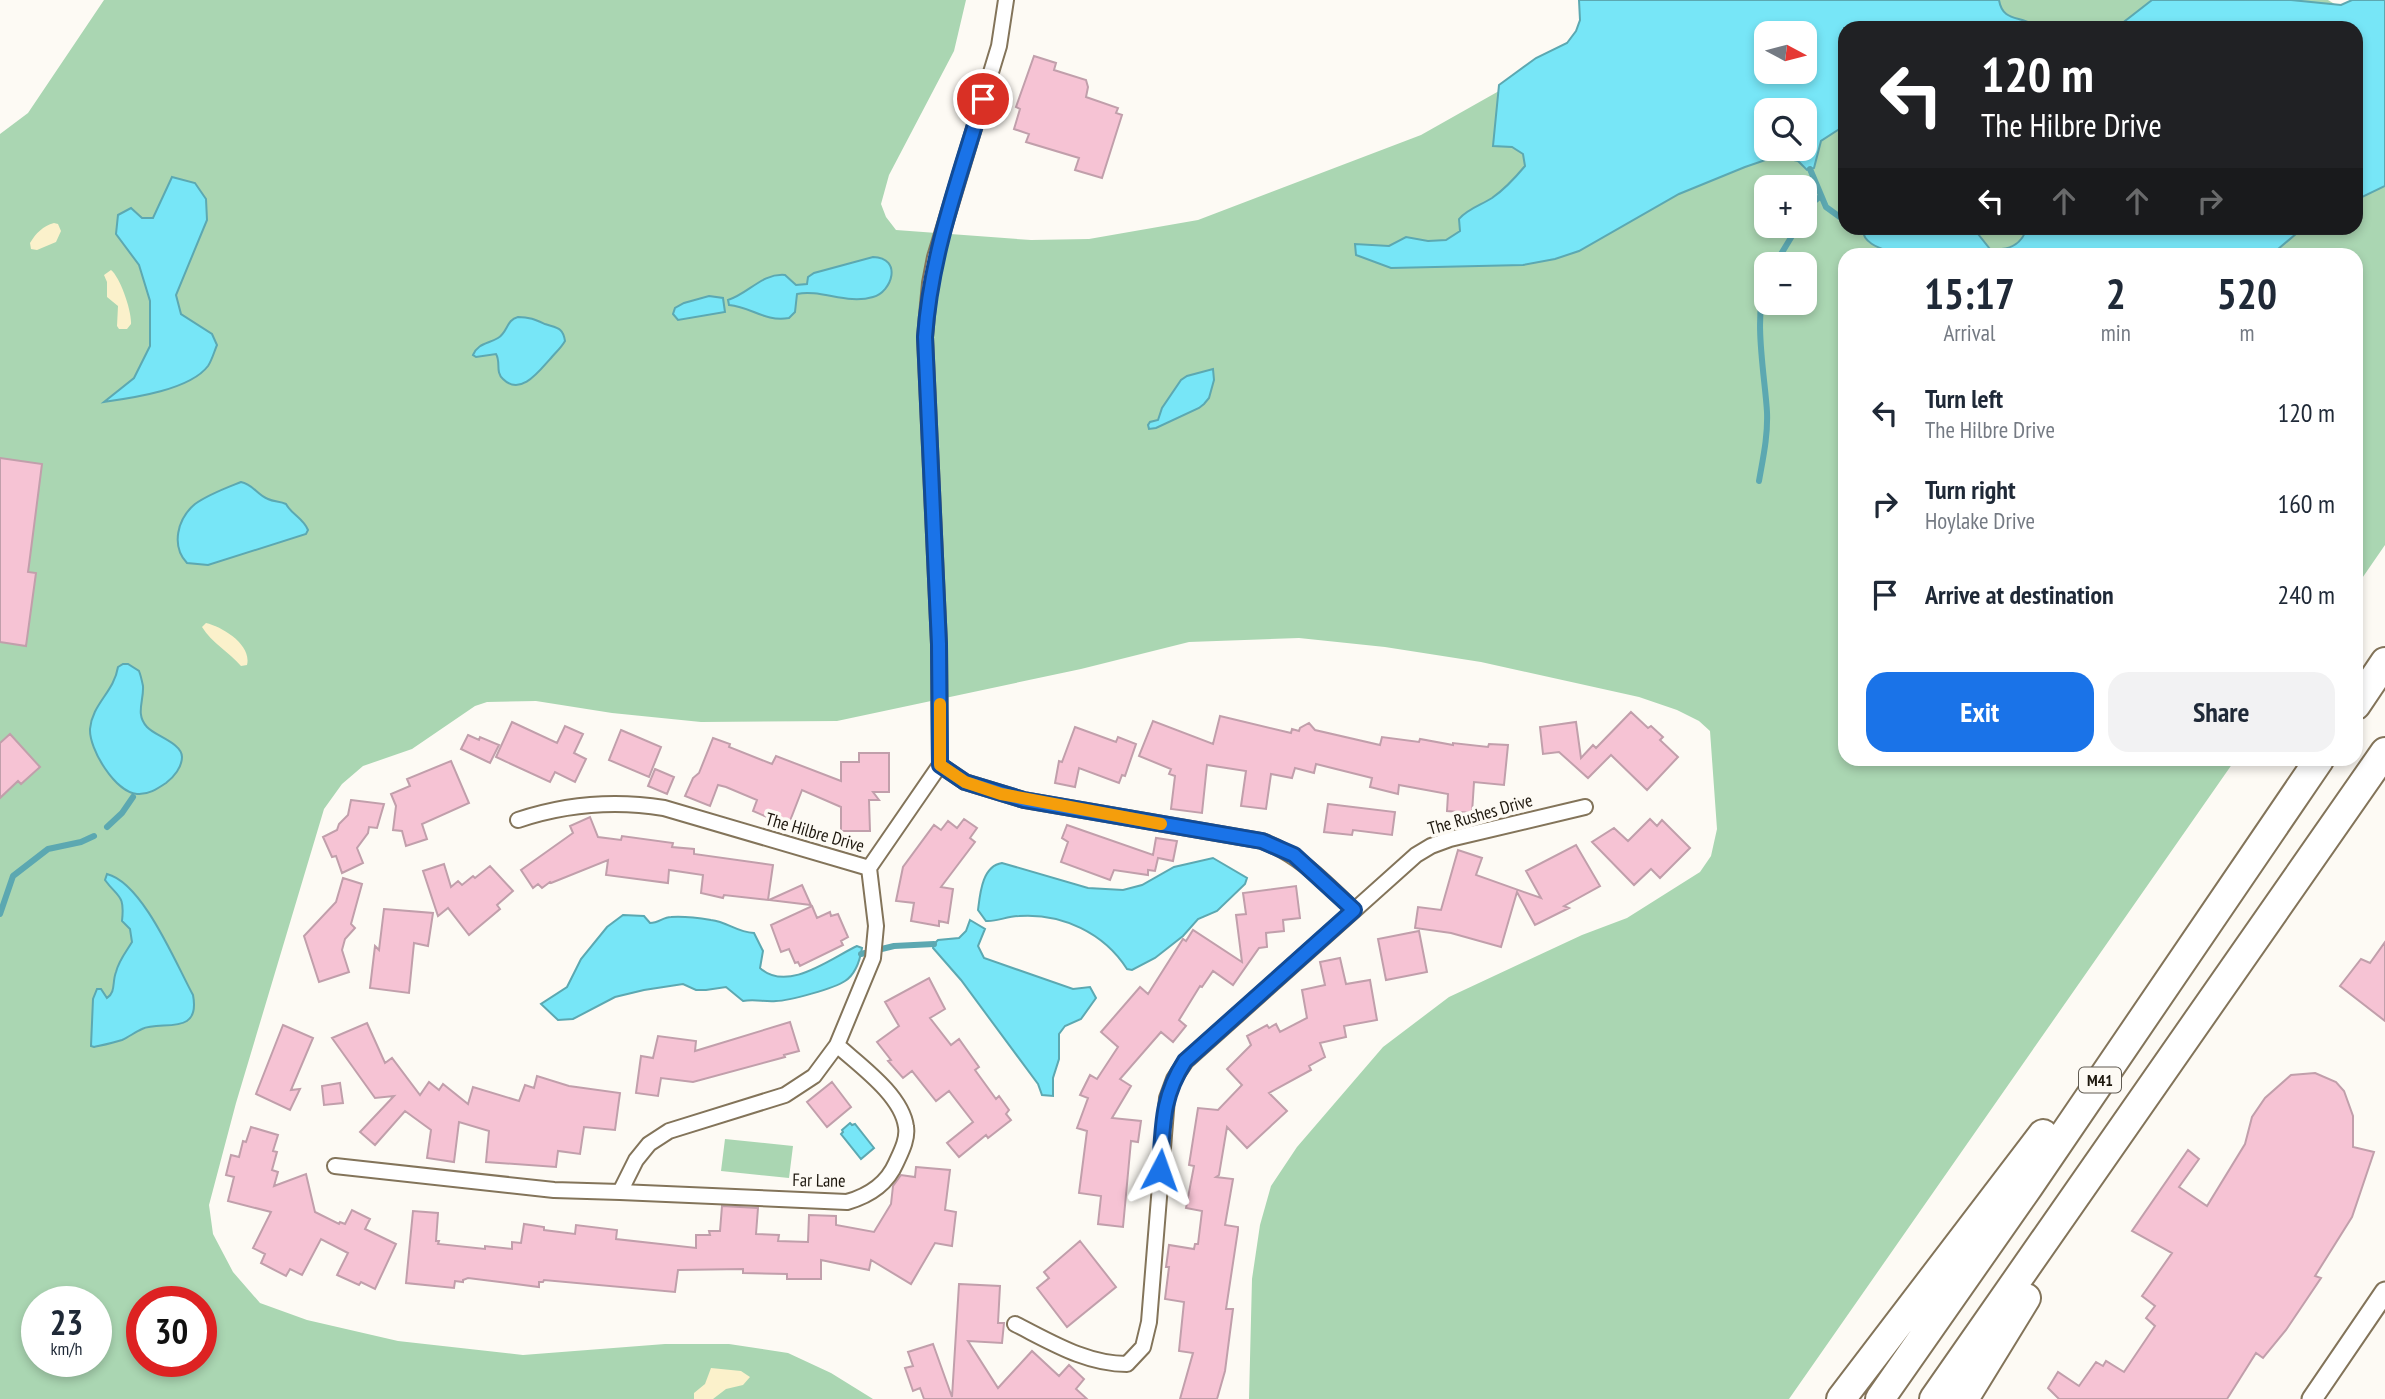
<!DOCTYPE html>
<meta charset="utf-8">
<style>
:root{--surface:#fff;--page:#f2f2f3;--text:#1f2937;--muted:#747a83;--accent:#1a73e8}
body{margin:0;font-family:"PT Sans Narrow",sans-serif;background:var(--page);color:var(--text);height:100vh;display:flex;flex-direction:column;font-size:26px;white-space:nowrap}
*{box-sizing:border-box;margin:0}
p{font-size:23px;color:var(--muted)}
.icon{flex:none;width:38px;height:38px;fill:none;stroke:currentColor;stroke-width:2;stroke-linecap:round;stroke-linejoin:round}
.map{position:relative;flex:1;overflow:hidden}
.drawer{position:absolute;left:1838px;top:248px;width:525px;height:518px;display:flex;flex-direction:column;background:var(--surface);border-radius:21px;box-shadow:0 4px 10px #0003}
.drawer>*{flex:none}
.banner{position:absolute;left:1838px;top:21px;width:525px;height:214px;border-radius:21px;box-shadow:0 4px 10px #0003;background:#202124;color:#fff;overflow:hidden}
.needle{width:46px;rotate:97deg}
.fabs{position:absolute;left:1754px;top:21px;display:grid;gap:14px}
.fabs a{display:grid;place-items:center;width:63px;height:63px;border-radius:14px;background:var(--surface);box-shadow:0 4px 10px #0003;font-size:35px}
.speed{position:absolute;left:21px;top:1286px;display:flex;gap:14px;font-size:35px;font-weight:700;text-align:center}
.speed>*{display:grid;place-content:center;width:91px;height:91px;border-radius:50%;background:var(--surface);box-shadow:0 4px 10px #0003;line-height:1}
.speed small{font-size:18px;font-weight:400}
.speed .limit{border:10px solid #d22;background:#fff;color:#111}
.pin{position:absolute;display:grid;place-items:center;width:60px;height:60px;color:#fff;margin:-30px;border:4px solid #fff;border-radius:50%;box-shadow:0 2px 7px #0007}
.me{position:absolute;width:77px;margin:-38px;rotate:4deg;stroke-linejoin:round;filter:drop-shadow(0 0 5px #0008)}
.turn{display:flex;align-items:center;gap:24px;height:147px;padding:0 28px;font-size:32px}
.turn .icon{width:91px;height:91px;stroke-width:2.5}
.turn b{display:block;font-size:49px;line-height:60px}
.lanes{display:flex;align-items:center;height:66px;padding:0 28px;background:#0003;justify-content:center;gap:35px;direction:ltr}
.lanes .off{opacity:.35}
.eta{display:flex;justify-content:space-evenly;align-items:center;height:119px;text-align:center}
.eta b{font-size:42px;font-weight:700;line-height:49px}
.button{display:flex;gap:14px;margin-top:auto;padding:14px 28px}
.button a{flex:1;height:80px;border-radius:21px;background:var(--accent);color:#fff;font-size:28px;font-weight:700;line-height:80px;text-align:center}
.button a+a{background:var(--page);color:var(--text)}
ul{padding:0;list-style:none}
li{display:flex;align-items:center;gap:21px;height:91px;padding:0 28px}
li div{flex:1}
li b{display:block;font-size:26px}
li em{font-style:normal}
.map>svg:first-child{display:block}
</style>
<div class="map">
<svg width="2385" height="1399" viewBox="0 0 2385 1399">
<rect width="100%" height="100%" fill="#fdfaf4"/>
<!-- green -->
<path fill="#aad6b2" fill-rule="evenodd" d="M104,0h862l-12,51 -65,124 -8,29 5,13 10,13 135,10 58,-1 109,-19 223,-85 239,-135h668l30,18 27,24v503l-29,42v-331h-512v504h391l-446,639h-540l3,-120 8,-54 11,-39 26,-39 86,-100 66,-50 133,-62 45,-17 73,-46 11,-16 6,-27 -7,-98 -11,-10 -22,-11 -38,-13 -158,-35 -96,-15 -86,-9 -110,4 -108,27 -244,52 -136,1 -89,-9 -76,-12 -49,1 -12,4 -63,43 -49,17 -21,18 -18,25 -88,294 -27,102 4,29 20,38 27,31 47,17 91,21 125,14 142,-11h64l59,9 43,20 42,26h-873v-1265l28,-21zM1844,28h512v200h-512zM1766,33h38v39h-38zM1766,110h38v39h-38zM1766,187h38v39h-38zM1766,264h38v39h-38zM37,1302h59v60h-59zM142,1302h59v60h-59z
M725,1139l68,7 -4,32 -68,-7z"/>
<!-- sand -->
<path fill="#fbf1cb" d="M54,223l4,1 3,7 -5,11 -19,8 -6,-1 -1,-6c6,-10 13,-17 24,-20z
M111,270c9,7 21,41 20,54l-4,5h-8l-2,-3 1,-20 -11,-9v-15l-3,-7z
M206,623c17,4 46,22 41,42l-6,1c-12,-14 -29,-23 -39,-39z
M711,1368l30,3 9,6 -7,8 -17,4 -13,10h-19v-6l11,-9z"/>
<!-- water -->
<path fill="#77e6f7" stroke="#5ca8b1" stroke-width="2" fill-rule="evenodd" d="M1579,0h420c4,24 24,14 38,28h-193v98l-23,15 -7,27 -7,2 -9,-9 -21,-5 -32,11 -66,27 -100,57 -24,8 -32,6 -132,3 -35,-13 -1,-11 34,2 17,-9 22,4 18,-1 14,-9 -1,-12c8,-10 22,-14 33,-21 13,-9 23,-20 33,-32l-2,-12 -11,-7 -19,-1 6,-61 37,-27 31,-15 9,-12 4,-11zM1766,33h38v39h-38zM1766,110h38v39h-38z
M2152,0h139l50,5 11,-5h33v186l-29,14v-172h-240z
M172,177l23,6 11,16 1,21 -31,75 5,19 31,20 5,11c-3,7 -5,15 -9,21 -18,24 -76,32 -104,36l30,-24 16,-32v-45l-11,-36 -23,-31 2,-19 13,-7 11,10h11z
M1863,228h50l34,6 21,-6 10,6 12,15c18,2 31,-3 37,-21h276l-32,27 -369,1c-14,-6 -41,-10 -39,-28z
M873,257c30,1 19,35 0,40 -26,8 -52,-8 -76,-3l-2,18 -6,6c-25,4 -37,-11 -60,-13l-1,-5c20,-6 34,-27 57,-25l11,10 11,-1 1,-7 6,-4z
M709,296l14,2 2,14 -47,8 -5,-6 2,-6 9,-5z
M518,317c12,0 18,3 27,7 12,4 18,3 20,17 -4,7 -9,11 -14,17 -11,12 -30,39 -48,21 -8,-7 -2,-17 -7,-25l-20,3 -3,-2c5,-12 15,-11 25,-17 10,-6 8,-18 20,-21z
M1213,369l1,11 -5,18 -5,6 -5,4 -43,20 -7,1 -1,-4 2,-3 8,-2 4,-12 19,-28 6,-4z
M241,482c12,2 16,13 27,17 6,3 12,2 18,5 6,11 17,14 22,26l-2,4 -98,31 -21,-2c-16,-17 -10,-44 8,-59 14,-10 31,-16 46,-22z
M123,664h5l11,7c2,5 3,10 4,15 1,15 -8,28 4,41 8,9 35,16 35,30 0,10 -8,20 -16,26 -9,6 -18,12 -29,11 -22,-2 -48,-45 -47,-65 2,-25 24,-37 28,-62z
M1213,858l34,20 -2,6 -28,27 -19,8 -15,17 -28,22 -23,12 -5,-1c-23,-36 -65,-56 -108,-53 -12,0 -22,6 -33,5l-8,-11c2,-16 4,-44 24,-47l86,25 35,2 19,-5 32,-18z
M107,874c36,9 69,90 86,121 8,42 -32,25 -51,34 -7,3 -13,8 -20,11 -9,3 -19,5 -28,7l-3,-1 2,-47 4,-10h4l6,9c9,-6 5,-16 9,-26 3,-12 10,-20 16,-30l-2,-13 -8,-8c3,-27 -4,-23 -17,-41z
M623,915l21,1 6,7c9,0 13,-6 21,-6 13,-1 28,1 40,3 17,2 25,12 43,13l9,18 -3,17c28,25 71,-10 97,-22l5,2c-2,12 -6,26 -17,33 -10,7 -56,20 -69,20 -11,1 -21,-2 -33,0l-17,-14 -20,3h-10l-13,-6 -39,6 -29,7 -42,22 -15,1 -17,-16 26,-17 14,-28 26,-32z
M970,920l15,9 -7,17 6,12 89,31 17,-2 6,11 -15,21 -16,7 -6,8v25l-6,19v18l-11,-1 -4,-11 -77,-104 -28,-32 1,-4 4,-4 21,-2 7,-7z
M850,1123l2,2 3,-1 19,24 -13,11 -20,-25 2,-2 -1,-2z"/>
<g fill="none" stroke-linecap="round" stroke-linejoin="round">
<!-- stream -->
<path stroke="#5ca8b1" stroke-width="6" d="M1810,169l16,38 18,13
M1804,216l8,-13 9,-7
M1775,264l23,-38
M1759,481c4,-23 9,-45 8,-69 -2,-35 -14,-96 -1,-129
M107,827l15,-14 11,-16
M0,914l13,-38 35,-27 33,-7 13,-6
M861,954l33,-8 40,-2"/>
</g>
<!-- building -->
<path fill="#f6c3d4" stroke="#c19fab" stroke-width="2" d="M1034,56l22,7 -2,7 32,10 2,7 -2,10 32,11 -2,5 6,2 -20,63 -27,-8 4,-12 -53,-16 3,-8 -15,-5 6,-20 -4,-2z
M0,458l42,6 -13,101 -1,7 8,1 -10,73 -26,-4z
M1631,712l17,16 3,-2 12,11 -3,3 18,17 -31,33 -36,-35 -23,23 -29,-26 -16,2 -3,-27 36,-5 5,36 12,-13 3,3z
M1220,716l71,17 1,-4 7,2 1,-3 9,-5 6,7 65,15 2,-8 37,5 1,-3 33,6v-2l35,4 1,-3 19,1 -4,40 -30,-3 -2,31 -25,-2 1,-17 -49,-9 -1,9 -28,-7 2,-9 -56,-14 -2,9 -19,-5 -3,10 -21,-4 -5,35 -25,-3 5,-35 -39,-6 -5,48 -31,-4 4,-33 -6,-2 2,-5 -32,-13 14,-35 60,23z
M512,722l45,21 8,-17 18,8 -9,19 12,6 -11,23 -20,-10 -5,10 -54,-25z
M1075,727l41,15 2,-5 18,7 -11,32 -3,-1 -3,8 -40,-15 -4,19 -20,-4 4,-22 3,1z
M621,730l40,17 -12,30 -40,-17z
M10,734l30,33 -19,17 -3,-3 -18,17v-55z
M468,735l11,5 1,-3 19,8 -9,18 -29,-14z
M713,738l17,6 -1,3 43,17 4,-8 65,25v-19h18v-9h30v39h-16l6,8h-10l1,31h-29v-24l-39,-17 -14,36 -35,-15 4,-11 -31,-13 -8,-2 -8,21 -25,-10 8,-18 6,-5z
M451,761l18,42 -47,21 5,15 -21,7 -4,-15 -9,-1 3,-24 -5,-12 19,-8 -3,-7z
M655,769l19,8 -7,17 -19,-8z
M351,800l33,4 -7,24 -8,-1 -1,6 -11,15 6,15 -21,10 -6,-17 -4,1 -9,-20 14,-7 2,-6 9,-9z
M1328,804l67,8 -3,23 -39,-5 -1,5 -28,-3z
M590,817l8,20 23,3 1,-4 51,7 -1,4 22,2v5l79,11 -5,35 -44,-5 -1,3 -22,-5 2,-18 -34,-5 -1,13 -62,-8 2,-15 -57,23 -1,-1 -8,6 -4,-4 -5,4 -12,-18 52,-37 -3,-7z
M964,819l13,9 -7,10 5,4 -34,45 12,2 -5,34 -9,-2v5l-28,-5 3,-18 -18,-2 7,-34 31,-42 7,5 7,-9 9,7z
M1650,819l7,7 5,-6 28,28 -30,30 -9,-9 -17,16 -42,-43 22,-14 14,13z
M1067,825l86,30 3,-17 21,3 -4,20 -15,-3 -3,13 -7,-1v5l-34,-5 -4,10 -49,-18 7,-20 -6,-4z
M1576,845l24,41 -36,20 5,2 -34,17 -18,-33 -16,55 -50,-14 -36,-5 3,-21 23,3 17,-60 24,8 -6,17 65,23 -15,-27z
M444,864l7,23 7,-6 4,4 11,-9 2,2 15,-12 23,25 -16,14 3,4 -31,26 -21,-27 -10,8 -15,-45z
M343,878l19,6 -11,40 4,4 -10,11 -3,11 7,22 -30,10 -15,-46 32,-34z
M802,885l9,20 -42,-5z
M1296,886l4,32 -17,2 1,11 -18,2 1,14 -8,1 -26,37 -20,-14 -11,16 -2,-1 -21,34 7,6 -13,16 -12,-10 -41,47 11,7 -19,32 29,3 -3,21 -7,-1 -8,86 -25,-3 3,-28 -22,-3 8,-62 -10,-3 11,-30 -8,-3 10,-20 7,4 21,-32 -17,-15 39,-45 8,7 35,-55 3,2 7,-11 49,32 -6,-47 10,-1 -3,-21z
M812,906l5,12 13,-6 1,4 7,-2 10,23 -7,4 2,4 -43,21 -2,-4 -3,1 -6,-14 -8,3 -10,-27z
M384,909l49,4 -5,33 -14,-3 -5,50 -39,-5 5,-42 4,4z
M1419,931l8,41 -41,8 -8,-41z
M2385,942v79l-45,-35 21,-27 9,4z
M1340,958l6,26 24,-4 7,40 -33,6 2,11 -26,6 5,14 -16,9 2,4 -42,23 18,18 -40,37 -20,-21 -8,48 -3,2 17,2 -8,46 13,2v3l-12,79h7l-8,62 -8,28h-37l13,-46 -14,-2 5,-49 -19,-3 4,-32h-3l3,-22 25,4 1,-5h3l4,-33 -16,-3 8,-42 -5,-1 9,-57 20,2 24,-25 -15,-16 24,-24 -4,-9 20,-11 2,3 7,-4 4,8 27,-14 -5,-28 23,-5 -5,-23z
M929,978l16,31 -15,9 21,27 8,-6 20,28 -4,3 21,29 3,-3 10,14 -3,4 5,6 -23,18 -2,-3 -27,22 -12,-14 26,-21 -24,-31 -13,10 -24,-30 -9,7 -15,-17 3,-1 -14,-18 22,-16 -14,-24z
M790,1022l9,29 -15,4 1,2 -92,25 -32,-4 -3,18 -22,-3 5,-37 12,2 5,-22 38,5 -1,10z
M367,1023l18,40 7,-5 28,37 9,-13 10,8 4,-6 25,20 5,-17 46,14 6,-16 9,3 3,-12 32,10 51,7 -5,37 -31,-3 -4,27 -22,-3 -2,16 -70,-5 3,-31 -30,-9 -5,40 -27,-4 4,-28 -26,-19 -30,34 -15,-13 34,-36 -19,2 -43,-60z
M283,1025l30,13 -22,52 9,-1 -10,21 -34,-16z
M2315,1073l21,9 8,9 9,25v31l21,5 -22,65 -37,59 6,2 -35,52 -23,28 -7,-5 -29,46h-168l-11,-11 10,-16 21,14 17,-24 7,4 3,-5 18,11 31,-46 -9,-8 9,-12 -13,-10 30,-43 -40,-22 56,-81 11,9 -20,28 28,19 38,-62 7,-27 13,-19 26,-23z
M832,1082l19,25 -24,20 -20,-25z
M340,1083l3,20 -19,2 -2,-19z
M251,1127l27,8 -5,16 4,1 -5,18 6,2 -4,14 32,-12 9,38 24,12 1,-2 5,2 7,-14 18,9 -5,10 31,15 -21,45 -14,-7 -2,3 -22,-10 11,-22 -27,-14 -19,36 -12,-6 -4,7 -25,-13 4,-9 -12,-6 18,-36 -43,-11 6,-24 -8,-2 5,-20 8,2 4,-16 3,1z
M916,1167l34,3 -5,40 11,2 -4,34 -17,-3 -24,41 -40,-24 -2,10 -48,-10v19h-34v-5l-44,-1v-4l-65,1 -3,22 -131,-12 -1,2h-4v5l-71,-9 -5,2v2l-8,-1 -1,7 -48,-5 7,-72 25,2 -2,28h3l-1,3 47,5v-3l27,3v-7l9,1 3,-19 20,3v3l31,4 1,-9 41,5 -1,9 80,9v-13h14l-1,-4h11l2,-25 36,2 -2,26 23,1 -1,6 30,1 1,-27 27,1v9l38,7 17,-28 2,-18 8,-11 14,2z
M1080,1241l36,46 -49,40 -30,-39 12,-10 -5,-6z
M959,1284l41,2 -2,37h6l-2,20 -34,-2 30,47 34,-37 27,25 10,-11 15,14 -8,10 11,10h-163l-4,-11 -7,3 -8,-23 8,-2 -5,-14 25,-8 19,53z"/>
<g fill="none" stroke-linecap="round" stroke-linejoin="round">
<!-- minor casing -->
<g stroke="#83745a" stroke-width="18">
<path id="minor" d="M940,765l-1,-121 -14,-307 5,-54 5,-26 64,-211 7,-46
M940,765l25,17 59,18 238,41c37,13 63,42 92,69
M518,820c48,-16 96,-20 146,-12l205,60 71,-103
M335,1166l219,24 66,2 16,-32 13,-16 20,-13 116,-36 29,-19 23,-31 36,-87 3,-32 -7,-58
M620,1192l227,10c21,-6 40,-18 49,-39 5,-11 12,-24 10,-36 -4,-32 -47,-62 -69,-82
M1015,1324c36,18 71,40 112,40l16,-17 6,-25 18,-224 7,-19 12,-18 230,-206 15,-9 19,-7 135,-32"/>
</g>
<!-- tertiary casing -->
<g stroke="#83745a" stroke-width="23">
<path id="tertiary" d="M2312,1399l73,-107"/>
</g>
<!-- motorway casing -->
<g stroke="#83745a" stroke-width="32">
<path id="motorway" d="M2356,705l29,-43
M1841,1399l202,-265
M1880,1399l149,-213 290,-426
M1934,1399l451,-647
M1964,1399l62,-101"/>
</g>
<!-- minor -->
<use href="#minor" stroke="#fff" stroke-width="14"/>
<!-- tertiary -->
<use href="#tertiary" stroke="#fff" stroke-width="19"/>
<!-- motorway -->
<use href="#motorway" stroke="#fff" stroke-width="28"/>
</g>
<g fill="none" stroke-linecap="round" stroke-linejoin="round">
<!-- route casing -->
<g stroke="#114b97" stroke-width="18">
<path id="route" d="M983,99c-24,80 -52,154 -58,238l14,307 1,121 25,17 59,18 238,41 32,14 60,55 -169,151c-24,37 -22,66 -25,109"/>
</g>
<!-- route -->
<use href="#route" stroke="#1a73e8" stroke-width="12"/>
<!-- slow -->
<path stroke="#f59e0b" stroke-width="12" d="M940,704v61l25,17 36,12 160,30"/>
</g>
<g text-anchor="middle" dominant-baseline="central" stroke-width="7" stroke-linejoin="round" paint-order="stroke">
<!-- shield labels -->
<rect fill="#fdfaf4" stroke="#605b52" stroke-width="2" x="2079" y="1067.5" width="42" height="25" rx="5"/>
<g font-size="16" font-weight="bold" fill="#1d170d">
<text x="2100" y="1080">M41</text>
</g>
<!-- street labels -->
<g font-size="18" fill="#1d170d" stroke="#fdfaf4">
<text transform="translate(1480 814) rotate(-16)">The Rushes Drive</text>
<text transform="translate(815 832) rotate(16)">The Hilbre Drive</text>
<text transform="translate(819 1180) rotate(1)">Far Lane</text>
</g>
</g>
</svg>
<div class="fabs">
<a><svg class="needle" viewBox="-14 -14 28 28"><path d="M0-13l5 13h-10z" fill="#e53935"/><path d="M0 13l5-13h-10z" fill="#747a83"/></svg></a>
<a><svg class="icon" aria-label="search" viewBox="0 0 24 24"><circle cx="10" cy="10" r="6"/><path d="M15 15l6 6"/></svg></a>
<a>+</a>
<a>−</a>
</div>
<div class="speed"><div>23<small>km/h</small></div><div class="limit">30</div></div>
<div class="pin" style="left:983px;top:99px;background:#d93025"><svg class="icon" aria-label="arrive" viewBox="0 0 24 24"><path d="M6 21V4h12l-3 4 3 4H6"/></svg></div>
<svg class="me" style="left:1160px;top:1170px" viewBox="-20 -20 40 40"><path d="M0-17L14 15 0 8-14 15z" fill="#1a73e8" stroke="#fff" stroke-width="4"/></svg>
<div class="banner">
<div class="turn"><svg class="icon" aria-label="left" viewBox="0 0 24 24"><path d="M17 20v-9H6M10 6l-5 5 5 5"/></svg><div><b>120 m</b>The Hilbre Drive</div></div>
<div class="lanes"><svg class="icon" aria-label="left" viewBox="0 0 24 24"><path d="M17 20v-9H6M10 6l-5 5 5 5"/></svg><svg class="icon off" aria-label="ahead" viewBox="0 0 24 24"><path d="M12 20V5M6 11l6-6 6 6"/></svg><svg class="icon off" aria-label="ahead" viewBox="0 0 24 24"><path d="M12 20V5M6 11l6-6 6 6"/></svg><svg class="icon off" aria-label="right" viewBox="0 0 24 24"><path d="M7 20v-9h11M14 6l5 5-5 5"/></svg></div>
</div>
<section class="drawer">
<div class="eta">
<div><b>15:17</b><p>Arrival</p></div>
<div><b>2</b><p>min</p></div>
<div><b>520</b><p>m</p></div>
</div>
<ul>
<li><svg class="icon" aria-label="left" viewBox="0 0 24 24"><path d="M17 20v-9H6M10 6l-5 5 5 5"/></svg><div><b>Turn left</b><p>The Hilbre Drive</p></div><em>120 m</em></li>
<li><svg class="icon" aria-label="right" viewBox="0 0 24 24"><path d="M7 20v-9h11M14 6l5 5-5 5"/></svg><div><b>Turn right</b><p>Hoylake Drive</p></div><em>160 m</em></li>
<li><svg class="icon" aria-label="arrive" viewBox="0 0 24 24"><path d="M6 21V4h12l-3 4 3 4H6"/></svg><div><b>Arrive at destination</b></div><em>240 m</em></li>
</ul>
<div class="button"><a>Exit</a><a>Share</a></div>
</section>
</div>
